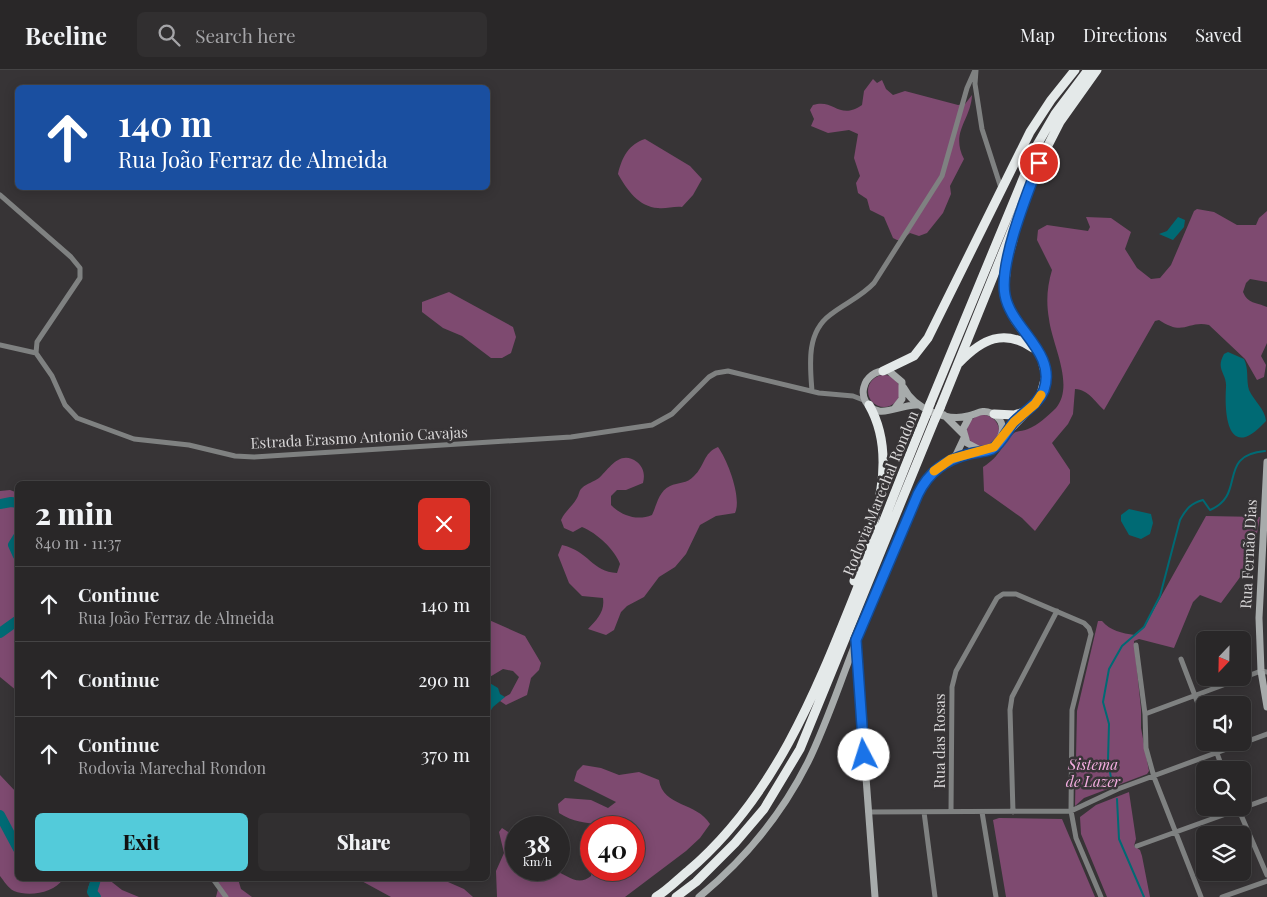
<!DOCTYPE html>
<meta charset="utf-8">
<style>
:root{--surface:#292728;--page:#312f30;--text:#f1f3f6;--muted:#a5a5a8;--line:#454445;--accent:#53cbda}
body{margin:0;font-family:"Playfair Display",serif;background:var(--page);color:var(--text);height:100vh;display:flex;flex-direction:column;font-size:19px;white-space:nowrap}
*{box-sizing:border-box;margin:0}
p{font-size:16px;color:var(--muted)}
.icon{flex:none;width:28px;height:28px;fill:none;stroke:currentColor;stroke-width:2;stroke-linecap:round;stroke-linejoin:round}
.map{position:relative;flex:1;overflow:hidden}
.drawer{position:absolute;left:15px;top:411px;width:475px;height:400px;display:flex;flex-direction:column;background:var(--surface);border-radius:8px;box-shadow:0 2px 12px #0003,0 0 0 1px var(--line)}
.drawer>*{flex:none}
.top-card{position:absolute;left:15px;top:15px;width:475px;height:105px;border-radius:8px;box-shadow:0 2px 12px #0003,0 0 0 1px var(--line);background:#1a4fa0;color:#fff;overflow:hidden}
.needle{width:32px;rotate:202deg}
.controls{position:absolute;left:1196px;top:561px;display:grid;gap:10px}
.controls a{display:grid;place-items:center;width:55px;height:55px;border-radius:8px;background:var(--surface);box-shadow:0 2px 12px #0003,0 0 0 1px var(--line);font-size:25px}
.speed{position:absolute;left:505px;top:746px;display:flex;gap:10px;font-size:25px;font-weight:700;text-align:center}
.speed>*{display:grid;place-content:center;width:65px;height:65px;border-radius:50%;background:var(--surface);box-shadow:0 2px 12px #0003,0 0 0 1px var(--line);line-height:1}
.speed small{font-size:12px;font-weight:400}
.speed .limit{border:8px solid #d22;background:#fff;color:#111}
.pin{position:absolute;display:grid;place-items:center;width:42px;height:42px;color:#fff;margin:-21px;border:2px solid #fff;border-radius:50%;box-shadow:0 1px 5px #0007}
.me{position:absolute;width:55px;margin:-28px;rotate:355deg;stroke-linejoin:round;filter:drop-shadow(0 0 4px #0008)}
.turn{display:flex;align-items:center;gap:18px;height:105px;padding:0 20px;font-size:22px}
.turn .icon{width:65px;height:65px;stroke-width:2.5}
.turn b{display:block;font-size:35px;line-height:42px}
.round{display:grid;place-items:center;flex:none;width:52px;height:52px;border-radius:8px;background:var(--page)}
.head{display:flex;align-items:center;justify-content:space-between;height:85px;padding:0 20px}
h1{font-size:30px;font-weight:800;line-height:38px}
.primary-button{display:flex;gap:10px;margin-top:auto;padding:10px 20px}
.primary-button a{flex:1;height:58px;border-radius:8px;background:var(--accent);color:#111;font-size:20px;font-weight:800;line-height:58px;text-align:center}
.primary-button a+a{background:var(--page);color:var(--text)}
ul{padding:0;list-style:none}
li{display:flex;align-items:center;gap:15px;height:75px;padding:0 20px;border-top:1px solid var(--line)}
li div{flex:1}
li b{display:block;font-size:19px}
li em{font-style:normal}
header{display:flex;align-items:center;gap:30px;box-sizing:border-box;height:70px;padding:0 25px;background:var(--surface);border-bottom:1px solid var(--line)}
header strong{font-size:24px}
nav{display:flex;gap:28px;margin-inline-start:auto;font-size:18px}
.search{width:350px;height:45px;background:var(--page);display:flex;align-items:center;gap:12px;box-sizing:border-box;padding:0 18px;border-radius:8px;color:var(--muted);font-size:19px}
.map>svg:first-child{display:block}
</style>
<header>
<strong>Beeline</strong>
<div class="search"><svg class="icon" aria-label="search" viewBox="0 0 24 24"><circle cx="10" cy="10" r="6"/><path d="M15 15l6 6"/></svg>Search here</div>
<nav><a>Map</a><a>Directions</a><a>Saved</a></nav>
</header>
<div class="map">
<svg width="1267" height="827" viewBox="0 0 1267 827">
<rect width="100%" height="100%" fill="#373436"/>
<!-- green -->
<path fill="#7e4a70" d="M873,9l4,4 5,-3 4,9 7,6 12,-4 53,14 7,-1 7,-9c-1,25 -22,37 -8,64l-14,27 1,8 -8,19 -16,20 -8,3 -9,-3 -8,7h-5l-4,-2 -9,-21 -14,-7 -3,-11 -9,-6 -2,-10 4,-7 -6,-18 4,-24 -9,-4 -21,3 -17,-7 3,-7 -4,-9 3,-5c21,-7 26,16 49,0l2,-14z
M645,69l45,27 12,13 -9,16 -11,12c-8,-1 -16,2 -24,1 -19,-1 -31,-18 -40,-34 4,-17 11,-30 27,-35z
M1197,139l17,3 23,13h19l3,-7 8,-7v71l-17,-3 -4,4 -3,9c5,12 13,10 24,15v36l-6,13 5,9 -2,12 -7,3 -12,-21 -36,-34c-21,-5 -25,12 -50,-5l-4,1 -51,89c-10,-9 -15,-20 -29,-21l-2,25 -5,10 -16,19 18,27v13l-35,48 -13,-13 -38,-27 -1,-24c18,-11 18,-22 31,-34 3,-2 10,-2 14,-4 10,-4 20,-13 28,-21 19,-23 -4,-63 -7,-89 -3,-17 -2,-32 3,-49l-15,-30 1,-10 9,-5 41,6 2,-4 -4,-10 25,1 20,14 -6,17 12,19 14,11 9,-1 11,-13 23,-54z
M449,222l64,35 3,10 -5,16 -9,5h-11l-29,-22 -19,-8 -21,-16v-10z
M868 321a16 16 0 1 1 32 0a16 16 0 1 1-32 0Z
M967 361a16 16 0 1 1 32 0a16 16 0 1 1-32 0Z
M718,377c10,14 24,51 17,66l-19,3 -16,9 -14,29 -11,13 -16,10 -15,20 -17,9 -6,6 -7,18 -8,5 -18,-6c9,-10 17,-17 15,-31l-21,-2 -13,-13 -11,-28 4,-10c27,6 30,27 55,28l3,-9c-5,-14 -23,-31 -38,-37l-9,5 -9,-4 -3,-8c4,-9 11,-13 16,-22 2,-3 2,-8 5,-10 5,-5 12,-6 17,-10 10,-9 21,-29 38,-16 7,6 8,13 6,21l-17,7h-9l-6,6v9c11,11 26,16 41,10 5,-10 6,-23 18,-29 8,-4 17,-2 24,-10 11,-10 9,-23 24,-29z
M10,420l8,3 -1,198 -17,-14v-186z
M1206,446l54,1 -8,44 -31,42 -21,-8 -7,7 -19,46 -35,-9 -5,2 7,68v19l8,43 -2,3 -63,24 -9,8 2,-95 21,-90h4c9,10 19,12 33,14l9,-8z
M489,550l36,16 16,27 -2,7 -8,8 -4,17 -21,10 -6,-4 1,-2 9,-5 9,-17 -6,-6 -10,-2 -15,9z
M583,695l18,3 18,7 20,-3 20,8c4,27 38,22 51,44l-10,14 -14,13 -61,46h-128l-1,-26 8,-18 -5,-21 3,-4 14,9v33c11,0 26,-3 36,0 14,3 25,18 39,6l1,-6h42v-23l6,-12 -1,-5c-27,-12 -52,1 -80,-17l-1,-9 7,-6 26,2 17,8 8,-6 -42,-21 3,-10z
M0,705l17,18 1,86h45c-9,14 -34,18 -49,12 -6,-3 -10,-10 -14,-15z
M1129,722l7,47 -2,7 6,4 2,6 8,41h-43l-26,-63 -1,-17 16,-12z
M999,748l63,1 33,78h-89l-13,-77z
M108,809l14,11 17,7h-48l-3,-9 2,-5z
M213,809h25l3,10 11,8h-36l2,-8z
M358,809h89l1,3 16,7 9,8h-82z"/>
<!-- water -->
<path fill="#006a74" d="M1178,147l7,3 -1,7 -11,13 -14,-6 8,-3z
M1228,282l16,7c5,10 2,21 5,31 5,11 16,19 17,31 -37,41 -42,-3 -40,-34 1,-14 -11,-17 -2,-33z
M1129,439l22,5 2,9 -3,11 -9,5 -12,-4 -8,-14v-6z
M488,612l10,6 2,6 5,3 -12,10 -5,8z"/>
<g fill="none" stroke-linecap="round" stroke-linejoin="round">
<!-- stream -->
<path stroke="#006a74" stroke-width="2" d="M1112,714l-4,-24 1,-36 -6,-22 6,-33 13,-23 22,-19 16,-31 20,-76c6,-11 11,-17 23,-20l7,10c37,-15 6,-55 55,-59
M1117,729l2,40 25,58"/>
<!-- river -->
<path stroke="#006a74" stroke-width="10" d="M0,434l11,-2 7,1
M18,467l-5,8 5,11
M0,563l18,-13
M0,745l18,34
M96,809l-4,13 4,5"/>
<!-- street -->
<path stroke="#7f8181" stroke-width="5" d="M976,0l-1,14 7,45 19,59
M0,125l71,62 9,11v10l-43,64 -1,11 16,23 13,29 12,13 57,21 55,6 46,11 19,1 317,-20 81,-12 20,-11 37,-37 7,-4 12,-2 91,22 34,3 13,5
M0,275l36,8
M812,321c-2,-26 -6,-58 18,-76 15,-12 31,-18 44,-32l68,-107 25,-88 8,-18
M1136,575l9,69 1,34 8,29 47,120
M1181,589l24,63
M1145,644l116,-43 6,1
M1213,672l10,28
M1238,738l29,67
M868,742l203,-1 47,-22 149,-55
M924,742l11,85
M951,742l1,-125 4,-16 41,-73 6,-4h13l68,29 5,5 2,6 -19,76 -1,101 5,27 25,59
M982,742l14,85
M1013,742l-3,-102 2,-13 45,-86
M1137,776l130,-47
M213,809l13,18
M1222,827l45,-16"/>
<!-- secondary -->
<path stroke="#a7abab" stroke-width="7" d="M904,318c10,20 42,34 64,28 9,-2 14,-7 23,-3 21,9 10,36 -9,38l-15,-8 -4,-14 7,-13
M895,338l7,-9v-17l-13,-11c-28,-3 -36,34 -10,40 11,2 26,-7 39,-6
M944,345l19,19
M954,388l26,-7
M1267,392l-8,156 2,53 6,36
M856,575l19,252
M699,827c45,-37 83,-83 109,-135 19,-39 32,-80 48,-120 19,-50 41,-99 61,-148l12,-18 27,-21 8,-17"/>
<!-- highway -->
<path stroke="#e4e9e9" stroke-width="9" d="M959,293c23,-24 45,-35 74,-15
M883,301l31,-15 14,-18 102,-206 21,-32 24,-30
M930,334l107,-259 18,-31 33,-44
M940,338l99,-245 21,-41 37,-52
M994,344l20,1 10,-3
M1002,367l38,-39 6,-22 -5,-20 -26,-36 -11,-27 3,-31 6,-22
M854,511c19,-54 46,-122 15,-176
M656,827c12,-7 22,-18 32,-26 88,-75 129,-182 171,-287 22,-56 44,-113 67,-169
M676,827l20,-15 39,-39 29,-34 36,-60 135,-330"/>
<!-- highway-bridge -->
<path stroke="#e4e9e9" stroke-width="9" d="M926,345l4,-11
M935,349l5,-11"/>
</g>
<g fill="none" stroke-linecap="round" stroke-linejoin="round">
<!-- route casing -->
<g stroke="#114b97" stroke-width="12">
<path id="route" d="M864,685l-8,-115 62,-146c11,-22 27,-34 51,-40 7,-2 16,-2 23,-5 9,-5 15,-18 21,-26 11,-12 25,-18 31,-33 13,-38 -33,-61 -39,-95 -6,-32 22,-101 34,-132"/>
</g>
<!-- route -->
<use href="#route" stroke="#1a73e8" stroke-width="9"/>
<!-- slow -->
<path stroke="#f59e0b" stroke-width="9" d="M934,401l17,-12 43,-12 20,-25 21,-18 6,-9"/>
</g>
<g text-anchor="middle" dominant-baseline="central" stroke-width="5" stroke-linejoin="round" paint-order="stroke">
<!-- street labels -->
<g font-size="15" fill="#d9d7d8" stroke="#373436">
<text transform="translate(359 367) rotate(-3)">Estrada Erasmo Antonio Cavajas</text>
<text transform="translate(880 423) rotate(-68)">Rodovia Marechal Rondon</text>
<text transform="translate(1248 484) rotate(-87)">Rua Fernão Dias</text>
<text transform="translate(939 671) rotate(-90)">Rua das Rosas</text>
</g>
<!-- park labels -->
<g font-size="15" font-style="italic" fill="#f7afe3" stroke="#373436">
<text x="1093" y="694">Sistema<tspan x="1093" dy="17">de Lazer</tspan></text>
</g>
</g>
</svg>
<div class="controls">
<a><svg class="needle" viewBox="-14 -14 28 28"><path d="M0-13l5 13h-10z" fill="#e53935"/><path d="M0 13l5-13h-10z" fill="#a5a5a8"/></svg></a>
<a><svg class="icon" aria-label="sound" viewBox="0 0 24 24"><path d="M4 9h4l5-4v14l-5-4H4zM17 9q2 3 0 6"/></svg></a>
<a><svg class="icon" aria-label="search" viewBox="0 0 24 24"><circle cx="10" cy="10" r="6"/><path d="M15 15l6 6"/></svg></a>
<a><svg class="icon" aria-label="layers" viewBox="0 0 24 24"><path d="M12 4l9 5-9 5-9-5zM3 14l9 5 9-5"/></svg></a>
</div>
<div class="speed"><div>38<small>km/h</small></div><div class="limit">40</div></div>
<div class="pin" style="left:1039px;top:93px;background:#d93025"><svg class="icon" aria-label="arrive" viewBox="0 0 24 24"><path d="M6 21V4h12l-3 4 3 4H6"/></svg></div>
<svg class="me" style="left:864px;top:685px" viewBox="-20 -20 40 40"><circle r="19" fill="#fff"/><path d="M0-13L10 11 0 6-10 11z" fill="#1a73e8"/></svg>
<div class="top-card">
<div class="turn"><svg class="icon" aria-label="ahead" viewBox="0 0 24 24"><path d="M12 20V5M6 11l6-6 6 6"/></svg><div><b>140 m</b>Rua João Ferraz de Almeida</div></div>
</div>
<section class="drawer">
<div class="head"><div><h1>2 min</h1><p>840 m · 11:37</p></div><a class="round" style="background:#d93025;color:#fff"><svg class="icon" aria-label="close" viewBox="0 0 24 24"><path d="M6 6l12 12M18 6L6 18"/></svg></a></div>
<ul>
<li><svg class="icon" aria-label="ahead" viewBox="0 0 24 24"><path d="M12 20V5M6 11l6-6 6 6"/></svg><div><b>Continue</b><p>Rua João Ferraz de Almeida</p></div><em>140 m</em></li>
<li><svg class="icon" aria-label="ahead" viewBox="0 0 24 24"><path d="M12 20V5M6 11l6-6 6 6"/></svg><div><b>Continue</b></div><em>290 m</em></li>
<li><svg class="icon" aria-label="ahead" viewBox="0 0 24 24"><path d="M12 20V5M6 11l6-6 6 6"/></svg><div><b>Continue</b><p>Rodovia Marechal Rondon</p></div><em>370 m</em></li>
</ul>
<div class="primary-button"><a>Exit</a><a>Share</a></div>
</section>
</div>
